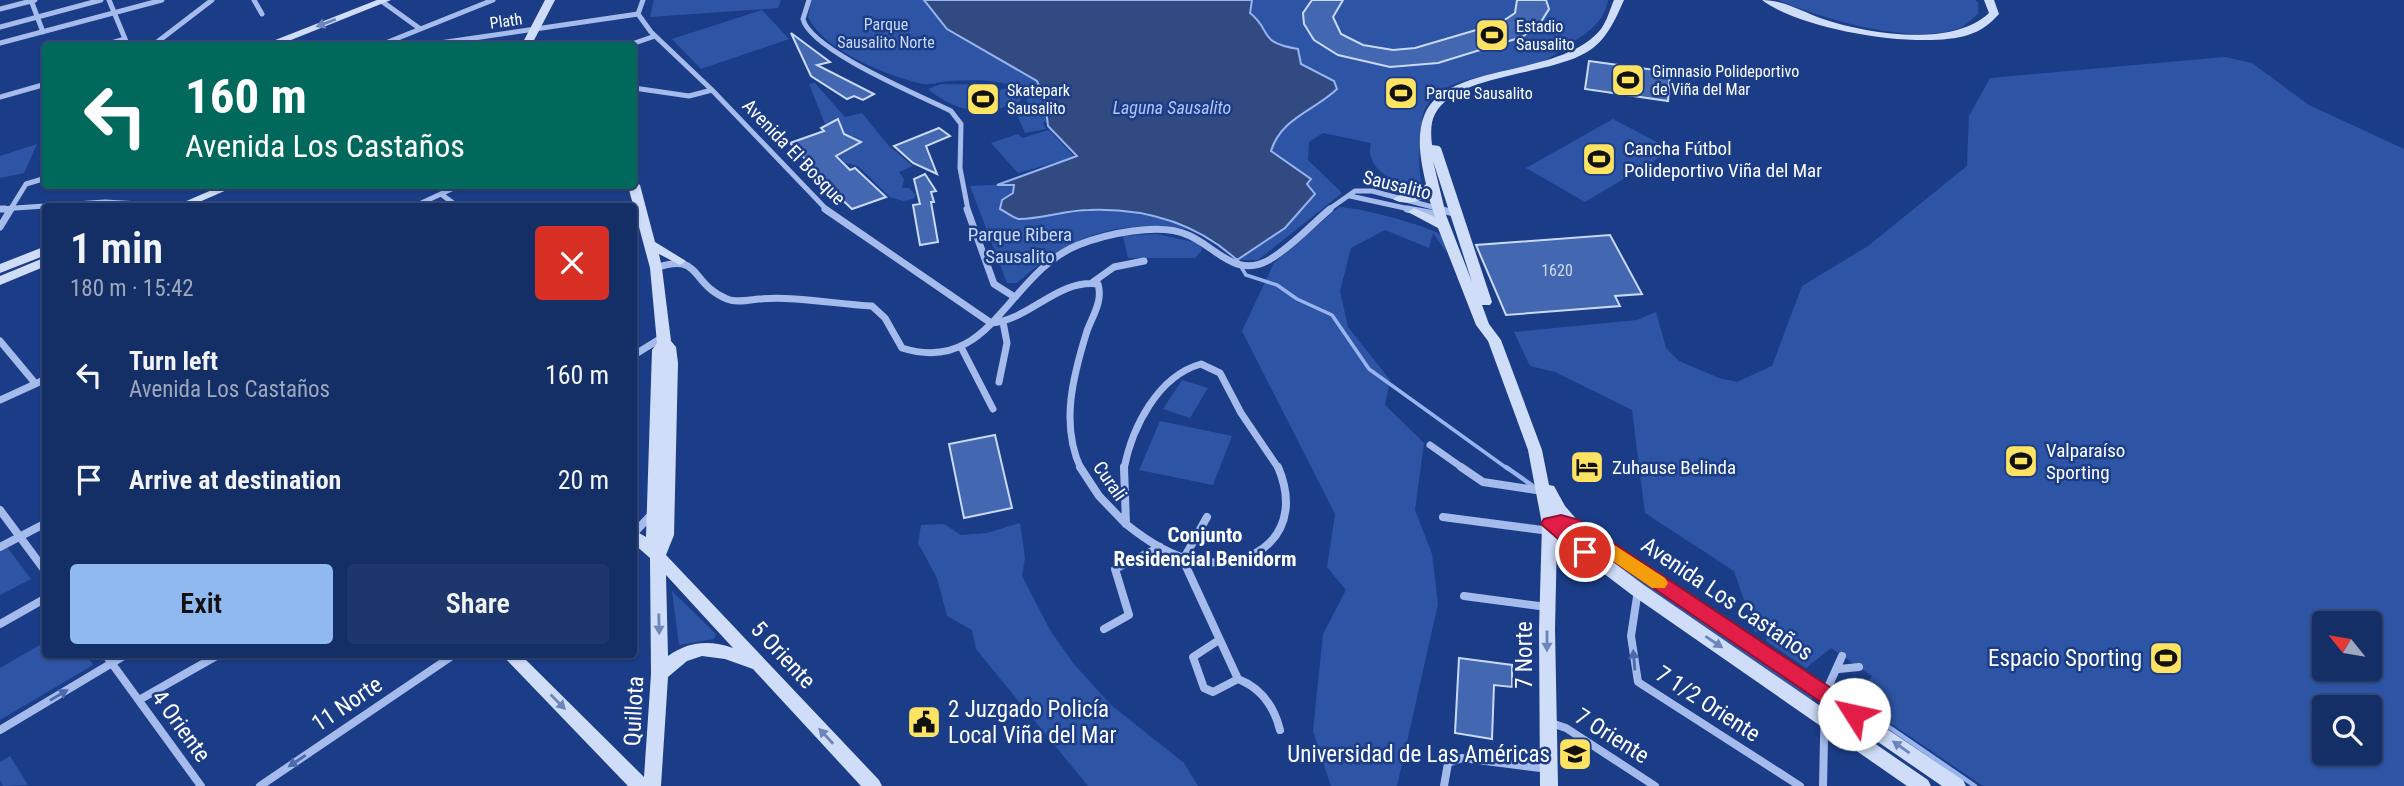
<!DOCTYPE html>
<meta charset="utf-8">
<style>
:root{--surface:#142e66;--page:#1d366c;--text:#f1f3f6;--muted:#9da8bf;--line:#334a7a;--accent:#90b9f0}
body{margin:0;font-family:"Roboto Condensed",sans-serif;background:var(--page);color:var(--text);height:100vh;display:flex;flex-direction:column;font-size:26px;white-space:nowrap}
*{box-sizing:border-box;margin:0}
p{font-size:23px;color:var(--muted)}
.icon{flex:none;width:38px;height:38px;fill:none;stroke:currentColor;stroke-width:2;stroke-linecap:round;stroke-linejoin:round}
.map{position:relative;flex:1;overflow:hidden}
.panel{position:absolute;left:42px;top:203px;width:595px;height:455px;display:flex;flex-direction:column;background:var(--surface);border-radius:7px;box-shadow:0 2px 5px #0004,0 0 0 2px var(--line)}
.panel>*{flex:none}
.banner{position:absolute;left:42px;top:42px;width:595px;height:147px;border-radius:7px;box-shadow:0 2px 5px #0004,0 0 0 2px var(--line);background:#00695c;color:#fff;overflow:hidden}
.needle{width:46px;rotate:300deg}
.fabs{position:absolute;left:2312px;top:611px;display:grid;gap:14px}
.fabs a{display:grid;place-items:center;width:70px;height:70px;border-radius:7px;background:var(--surface);box-shadow:0 2px 5px #0004,0 0 0 2px var(--line);font-size:35px}
.pin{position:absolute;display:grid;place-items:center;width:60px;height:60px;color:#fff;margin:-30px;border:4px solid #fff;border-radius:50%;box-shadow:0 2px 7px #0007}
.me{position:absolute;width:77px;margin:-38px;rotate:305deg;stroke-linejoin:round;filter:drop-shadow(0 0 5px #0008)}
.turn{display:flex;align-items:center;gap:24px;height:147px;padding:0 28px;font-size:32px}
.turn .icon{width:91px;height:91px;stroke-width:2.5}
.turn b{display:block;font-size:49px;line-height:60px}
.round{display:grid;place-items:center;flex:none;width:74px;height:74px;border-radius:7px;background:var(--page)}
.overview{display:flex;align-items:center;justify-content:space-between;height:119px;padding:0 28px}
h1{font-size:42px;font-weight:600;line-height:52px}
.action{display:flex;gap:14px;margin-top:auto;padding:14px 28px}
.action a{flex:1;height:80px;border-radius:7px;background:var(--accent);color:#111;font-size:28px;font-weight:600;line-height:80px;text-align:center}
.action a+a{background:var(--page);color:var(--text)}
ul{padding:0;list-style:none}
li{display:flex;align-items:center;gap:21px;height:105px;padding:0 28px}
li div{flex:1}
li b{display:block;font-size:26px}
li em{font-style:normal}
.map>svg:first-child{display:block}
</style>
<div class="map">
<svg width="2404" height="786" viewBox="0 0 2404 786">
<rect width="100%" height="100%" fill="#1b3d88"/>
<!-- green -->
<path fill="#2e55a5" fill-rule="evenodd" d="M654,0h127l-3,8 -128,9z
M811,0h113l23,29 90,52 12,41h-6l3,7 -21,4 -8,-18 20,-4 6,9 -5,-11 -10,-4 -3,-15c-23,-10 -49,-11 -75,-9 -8,0 -18,4 -27,3 -35,-8 -99,-33 -115,-67z
M1252,0h356c-4,20 -15,29 -32,40 -14,9 -30,22 -46,27 -33,11 -88,6 -106,44 -3,7 -2,19 -3,26 -2,17 -3,31 1,48 -23,4 -59,-17 -51,-42l-48,-10 -14,9 -1,18 34,33 -84,67h-21l48,-32 30,-34 -8,-10 4,-6 -40,-26c8,-29 36,-42 60,-57l-8,-21 -22,-10 -3,-15c-42,-7 -25,-18 -48,-36z
M1778,0h197l3,2v12c-6,5 -14,13 -21,15 -49,16 -133,-10 -179,-29z
M762,10l27,29 -88,30 -29,-30z
M2225,57l27,6 57,42 95,44v637h-421l-109,-74 -16,-16 14,-20 -41,-28 -25,20 -40,-27 1,-8 -12,-1 -21,-61 -89,-58 -13,-103 -77,-38 -25,-6 -16,-34 123,-12 19,-8 10,36 13,13 40,17 18,4 35,-16 30,-80 66,-40 99,-80 2,-50 21,-38zM2324,623h46v45h-46zM2324,707h46v45h-46z
M815,83l30,34 17,-4 26,32 25,21 -14,6 5,7 -2,9h7l7,7 -3,4 -10,2 -13,-4 -32,-31 -13,-3 -13,-15 14,-6 -8,-23 -13,5 -16,-40z
M941,84l54,1 2,6 9,-3 13,3 4,6 -4,5h-12l-2,5c-30,8 -53,2 -77,-18z
M1613,119l59,31 -87,52 -59,-34z
M1049,130l26,27 -57,16 -27,-30 27,-9 4,4z
M37,144l-13,29 -24,5v-22z
M1014,184l3,35c44,-7 140,-20 176,11 -72,-12 -122,4 -176,53h-10l-37,-97z
M1339,207c22,1 78,16 99,26 6,3 8,14 9,20l-14,-20 -4,15 -44,-18 -34,18 -11,43 8,36 42,53 -5,25 39,38 -9,67 17,44 6,50 -41,182h-66l-18,-55 10,-97 23,-44 -19,-23 8,-53 -93,-183 32,-68z
M1156,234l43,9 3,7 -7,8h-67l-5,-22z
M1182,380l26,8 -18,30 -27,-9z
M1160,421l72,15 -19,49 -74,-15z
M1020,523l5,35 -3,18 28,54 23,33 38,42 73,58 14,23h-110l-112,-137 -4,-19 -25,-14 -10,-38 -19,-35 3,-18 23,-1 17,11 26,-2z
M1578,535l235,161 -2,6 -238,-165z
M7,547l24,32 -31,16v-45z
M672,591l44,43 -2,5 -35,6z
M45,642l1,12 40,1 7,10 -93,55v-52z
M10,756l18,29 -25,1 -3,-6v-18z"/>
<!-- water -->
<path fill="#324a82" stroke="#97b4ee" stroke-width="2" d="M924,0h328l-2,13c23,18 6,29 48,36l3,15 33,17 3,8c-23,22 -56,29 -66,62l40,28 -4,5 8,10 -30,34 -48,32c-42,-38 -92,-52 -148,-50 -23,0 -47,9 -70,9 -6,-1 -13,-7 -19,-10l2,-9 11,-7 1,-8h-17l80,-29 -29,-30 -3,-26 -8,-19 -90,-52z"/>
<g fill="none" stroke-linecap="round" stroke-linejoin="round">
<!-- stream-far1 -->
<path stroke="#97b4ee" stroke-width="3.5" d="M1237,260l9,15 31,10 20,14 35,16 37,54 139,100"/>
<!-- stream -->
<path stroke="#97b4ee" stroke-width="4.5" d="M1506,467l27,19
M1860,707l115,79"/>
</g>
<!-- building -->
<path fill="#4467b1" stroke="#c9d9f9" stroke-width="2" d="M1312,0h31l-10,17 8,17 22,11 30,5 22,-2 85,-25 15,-10 2,-13h29l3,9 -10,16 -17,12 -84,26 -48,4 -52,-12 -24,-15 -10,-16 -1,-11z
M791,33l39,29 -13,3 57,29 -11,6 -9,-4 -7,3 -36,-23z
M1589,61l81,11 -2,29 -83,-12z
M838,119l6,15 17,8 -25,14 14,14 5,-2 31,29 -34,12 -46,-44 4,-1 -20,-21 34,-12 -3,-3z
M939,128l11,8 -24,10 11,28 -24,-11 -19,-17z
M925,174l11,17 -5,1 3,10h-3l7,40 -18,3 -7,-40 7,-1 -6,-25z
M1610,235l32,59 -27,2 5,10 -114,9 -30,-70z
M995,435l17,73 -48,10 -15,-74z
M1459,658l53,7v22l-18,-2 -2,54 -37,-6z"/>
<g fill="none" stroke-linecap="round" stroke-linejoin="round">
<!-- street-far2 -->
<path stroke="#a4bbec" stroke-width="5" d="M31,0l12,32
M109,0l19,46
M254,0l8,14
M380,0l39,28
M643,0l-5,14 13,18 61,58 115,120
M809,0l-6,19c7,31 118,77 148,92l10,13 -1,44 8,42
M0,9l35,-9
M0,27l101,-27
M0,43l162,-43
M101,46l24,-7
M152,46l60,-46
M378,46l115,-46
M419,46l219,-32
M626,46l29,-10
M634,88l55,8 23,-6
M0,97l46,-13
M441,194l16,12
M1350,196l64,14
M415,206l43,-20
M0,209l105,-7 70,4
M10,210l16,-26 20,-6
M1328,210l27,-19h17l72,19"/>
<!-- street-far1 -->
<path stroke="#a4bbec" stroke-width="7" d="M0,209h5
M825,209l166,114
M967,209l27,75 19,12
M1407,209l34,6
M1438,209l16,4
M0,227l11,-18
M656,268c46,-16 33,15 71,31 9,4 22,1 32,0 37,-3 75,5 113,7l13,12 17,30c89,28 105,-74 176,-103 28,-11 81,-23 110,-10 27,11 47,44 81,25 21,-12 42,-35 61,-51
M1093,282l21,-15 30,-6
M991,323c39,-3 66,-44 107,-39 5,17 -5,31 -11,47 -14,45 -27,94 -6,138
M0,341l35,42
M961,347l32,62
M634,355l29,-18
M999,382l8,-39 -4,-21
M0,400l46,-21
M1430,445l34,24
M1124,469c8,-42 34,-93 77,-105l19,9 21,40 38,56"/>
<!-- street -->
<path stroke="#a4bbec" stroke-width="8" d="M1080,467l19,29 27,28
M1124,467l2,57
M1461,467l22,15 60,9
M0,510l46,62
M1207,517l-24,43 55,119
M1443,517l107,14
M1126,524c20,16 42,31 67,36 63,13 113,-28 85,-93
M634,533l17,-18
M0,547l46,-24
M1638,590l-7,46 7,46 162,104
M1464,596l83,11
M0,624l46,-26
M1104,629l25,-14 -14,-46 45,-22
M1219,640l-26,17 11,31 9,4 25,-13c23,9 36,27 42,51
M105,654l96,132
M1839,669l20,-2
M139,700l81,-46
M1548,722l18,6 89,58
M0,730l127,-76
M260,786l195,-132
M1444,786l4,-23 14,-5 86,11
M1823,786l2,-92 17,-38"/>
<!-- secondary -->
<path fill="#d0ddf9" fill-rule="evenodd" d="M377,0h14l-115,46h-16z
M545,0h10l-24,46h-10z
M1614,0h10c-9,20 -17,40 -37,52 -39,24 -130,21 -152,62 -5,9 -4,22 -3,31l7,1 2,2 51,154 -2,3h-8l7,19 12,16 41,110 7,35 5,1 11,20 13,15 385,259 3,6h-24l-368,-253 70,52 284,195 3,6h-24l-275,-191 -75,-57 -2,91 3,157h-18l-1,-157 3,-105 -14,-74 -40,-109 -12,-16 -38,-97 -30,-16 6,-4 21,9 -7,-22c-7,8 -27,10 -35,4 12,-9 19,-1 33,-15 -5,-21 -10,-47 -2,-68 20,-55 137,-37 177,-87 6,-8 9,-20 13,-29zM1433,161l39,121 -26,-67z
M1762,0c22,0 41,12 61,19 45,15 129,29 166,-6l-5,-13h10l5,14c-9,10 -18,17 -31,21 -47,15 -167,-5 -206,-35z
M46,134v8l-6,-3 2,-4z
M634,181l6,4 15,57 31,19 -6,4 -21,-11 3,14 9,73 5,6 2,16 -4,172 -8,20 213,225 3,6h-21l-108,-117 -28,-10 -23,-3 -15,5 -19,16 -7,109h-33l-127,-132h19l124,123 7,-103 -1,-116 -16,-14v-14l12,7 6,-187 5,-7 -7,-75 -22,-82h6zM666,575l67,73c-23,-8 -44,-7 -65,8z
M221,186h15l-46,20h-15z
M46,246v9l-46,18v-9z
M46,257v9l-46,19v-9z"/>
</g>
<!-- one-way arrows -->
<defs><path id="oneway-solid" d="M-6-.8H1V-3.2L6.5 0L1 3.2V.8H-6Z" transform="scale(1.75)"/></defs>
<g fill="#6c85bb">
<use href="#oneway-solid" transform="translate(326 23) rotate(159)"/>
<use href="#oneway-solid" transform="translate(659 624) rotate(89)"/>
<use href="#oneway-solid" transform="translate(1547 641) rotate(90)"/>
<use href="#oneway-solid" transform="translate(1714 642) rotate(34)"/>
<use href="#oneway-solid" transform="translate(558 702) rotate(45)"/>
<use href="#oneway-solid" transform="translate(826 736) rotate(-133)"/>
<use href="#oneway-solid" transform="translate(1901 747) rotate(-145)"/>
</g>
<g fill="#4b69ab">
<use href="#oneway-solid" transform="translate(1634 660) rotate(-95)"/>
<use href="#oneway-solid" transform="translate(59 695) rotate(-31)"/>
<use href="#oneway-solid" transform="translate(297 761) rotate(146)"/>
</g>
<!-- route -->
<path fill="#e11d48" stroke="#92132f" stroke-width="2" d="M1561,515l18,5 282,188 3,6 -3,6 -7,3 -7,-3 -263,-179 10,11 -3,5h-12l-38,-33 3,-5z"/>
<!-- slow -->
<path fill="#f59e0b" d="M1591,530l74,48 3,5 -3,5h-13l-67,-46 -3,-5z"/>
<!-- icons -->
<defs>
<g id="stadium-square" transform="scale(1.75)"><rect x="-9" y="-9" width="18" height="18" rx="4" fill="#fde361" stroke="#1b3d88"/><path d="M0-5a6.5 5 0 1 0 0 10a6.5 5 0 1 0 0-10ZM-3.5-1.8h7v3.6h-7Z" fill="#111"/></g>
<g id="hotel-square" transform="scale(1.75)"><rect x="-9" y="-9" width="18" height="18" rx="4" fill="#fde361" stroke="#1b3d88"/><path d="M-6-4.5h1.5V1H6V5H4.5V3h-9V5H-6ZM-4 0a1.8 1.8 0 1 1 3.6 0ZM.5 0V-2.5h3Q6-2.5 6 0Z" fill="#111"/></g>
<g id="civic-square" transform="scale(1.75)"><rect x="-9" y="-9" width="18" height="18" rx="4" fill="#fde361" stroke="#1b3d88"/><path d="M-.6-6.5H3V-4.5H.6V-3L4-1V1h2V6H-6V1h2V-1L-.6-3ZM-1.2 2.5V6h2.4V2.5Z" fill="#111"/></g>
<g id="university-square" transform="scale(1.75)"><rect x="-9" y="-9" width="18" height="18" rx="4" fill="#fde361" stroke="#1b3d88"/><path d="M0-5L7-2L0 1L-7-2ZM-4 1L0 2.5L4 1V4Q0 6-4 4Z" fill="#111"/></g>
</defs>
<g fill-rule="evenodd">
<use href="#stadium-square" x="1492" y="35"/>
<use href="#stadium-square" x="1628" y="80"/>
<use href="#stadium-square" x="1401" y="93"/>
<use href="#stadium-square" x="983" y="99"/>
<use href="#stadium-square" x="1599" y="159"/>
<use href="#stadium-square" x="2021" y="461"/>
<use href="#hotel-square" x="1587" y="467"/>
<use href="#stadium-square" x="2166" y="658"/>
<use href="#civic-square" x="924" y="722"/>
<use href="#university-square" x="1575" y="754"/>
</g>
<g text-anchor="middle" dominant-baseline="central" stroke-width="5" stroke-linejoin="round" paint-order="stroke">
<!-- far-street labels -->
<g font-size="16" fill="#fff" stroke="#1b3d88">
<text transform="translate(506 21) rotate(-8)">Plath</text>
</g>
<!-- far-park labels -->
<g font-size="16" fill="#c9d9f9" stroke="#1b3d88">
<text x="886" y="24">Parque<tspan x="886" dy="18">Sausalito Norte</tspan></text>
</g>
<!-- far-poi labels -->
<g font-size="16" fill="#fff" stroke="#1b3d88" text-anchor="start">
<text x="1516" y="26">Estadio<tspan x="1516" dy="18">Sausalito</tspan></text>
<text x="1652" y="71">Gimnasio Polideportivo<tspan x="1652" dy="18">de Viña del Mar</tspan></text>
<text x="1007" y="90">Skatepark<tspan x="1007" dy="18">Sausalito</tspan></text>
<text x="1426" y="93">Parque Sausalito</text>
</g>
<!-- number labels -->
<g font-size="16" fill="#d0d9ec">
<text x="1557" y="270">1620</text>
</g>
<!-- far-water labels -->
<g font-size="18" font-style="italic" fill="#b0c6f3" stroke="#1b3d88">
<text x="1172" y="107">Laguna Sausalito</text>
</g>
<!-- poi labels -->
<g font-size="19" fill="#fff" stroke="#1b3d88" text-anchor="start">
<text x="1624" y="148">Cancha Fútbol<tspan x="1624" dy="22">Polideportivo Viña del Mar</tspan></text>
<text x="2046" y="450">Valparaíso<tspan x="2046" dy="22">Sporting</tspan></text>
<text x="1612" y="467">Zuhause Belinda</text>
</g>
<!-- street labels -->
<g font-size="19" fill="#fff" stroke="#1b3d88">
<text transform="translate(794 152) rotate(46)">Avenida El Bosque</text>
<text transform="translate(1397 185) rotate(14)">Sausalito</text>
<text transform="translate(1110 481) rotate(55)">Curali</text>
</g>
<!-- park labels -->
<g font-size="19" fill="#c9d9f9" stroke="#1b3d88">
<text x="1020" y="234">Parque Ribera<tspan x="1020" dy="22">Sausalito</tspan></text>
</g>
<!-- neighbourhood labels -->
<g font-size="21" font-weight="bold" fill="#fff" stroke="#1b3d88">
<text x="1205" y="535">Conjunto<tspan x="1205" dy="24">Residencial Benidorm</tspan></text>
</g>
<!-- near-street labels -->
<g font-size="23" fill="#fff" stroke="#1b3d88">
<text transform="translate(1727 599) rotate(34)">Avenida Los Castaños</text>
<text transform="translate(783 655) rotate(47)">5 Oriente</text>
<text transform="translate(1524 655) rotate(-90)">7 Norte</text>
<text transform="translate(347 704) rotate(-34)">11 Norte</text>
<text transform="translate(1708 704) rotate(33)">7 1/2 Oriente</text>
<text transform="translate(634 711) rotate(-87)">Quillota</text>
<text transform="translate(181 726) rotate(54)">4 Oriente</text>
<text transform="translate(1612 736) rotate(32)">7 Oriente</text>
</g>
<!-- near-poi labels -->
<g font-size="23" fill="#fff" stroke="#1b3d88" text-anchor="end">
<text x="2142" y="658">Espacio Sporting</text>
<text x="948" y="709" text-anchor="start">2 Juzgado Policía<tspan x="948" dy="26">Local Viña del Mar</tspan></text>
<text x="1550" y="754">Universidad de Las Américas</text>
</g>
</g>
</svg>
<div class="fabs">
<a><svg class="needle" viewBox="-14 -14 28 28"><path d="M0-13l5 13h-10z" fill="#e53935"/><path d="M0 13l5-13h-10z" fill="#9da8bf"/></svg></a>
<a><svg class="icon" aria-label="search" viewBox="0 0 24 24"><circle cx="10" cy="10" r="6"/><path d="M15 15l6 6"/></svg></a>
</div>
<div class="pin" style="left:1585px;top:552px;background:#d93025"><svg class="icon" aria-label="arrive" viewBox="0 0 24 24"><path d="M6 21V4h12l-3 4 3 4H6"/></svg></div>
<svg class="me" style="left:1854px;top:714px" viewBox="-20 -20 40 40"><circle r="19" fill="#fff"/><path d="M0-13L10 11 0 6-10 11z" fill="#e11d48"/></svg>
<div class="banner">
<div class="turn"><svg class="icon" aria-label="left" viewBox="0 0 24 24"><path d="M17 20v-9H6M10 6l-5 5 5 5"/></svg><div><b>160 m</b>Avenida Los Castaños</div></div>
</div>
<section class="panel">
<div class="overview"><div><h1>1 min</h1><p>180 m · 15:42</p></div><a class="round" style="background:#d93025;color:#fff"><svg class="icon" aria-label="close" viewBox="0 0 24 24"><path d="M6 6l12 12M18 6L6 18"/></svg></a></div>
<ul>
<li><svg class="icon" aria-label="left" viewBox="0 0 24 24"><path d="M17 20v-9H6M10 6l-5 5 5 5"/></svg><div><b>Turn left</b><p>Avenida Los Castaños</p></div><em>160 m</em></li>
<li><svg class="icon" aria-label="arrive" viewBox="0 0 24 24"><path d="M6 21V4h12l-3 4 3 4H6"/></svg><div><b>Arrive at destination</b></div><em>20 m</em></li>
</ul>
<div class="action"><a>Exit</a><a>Share</a></div>
</section>
</div>
